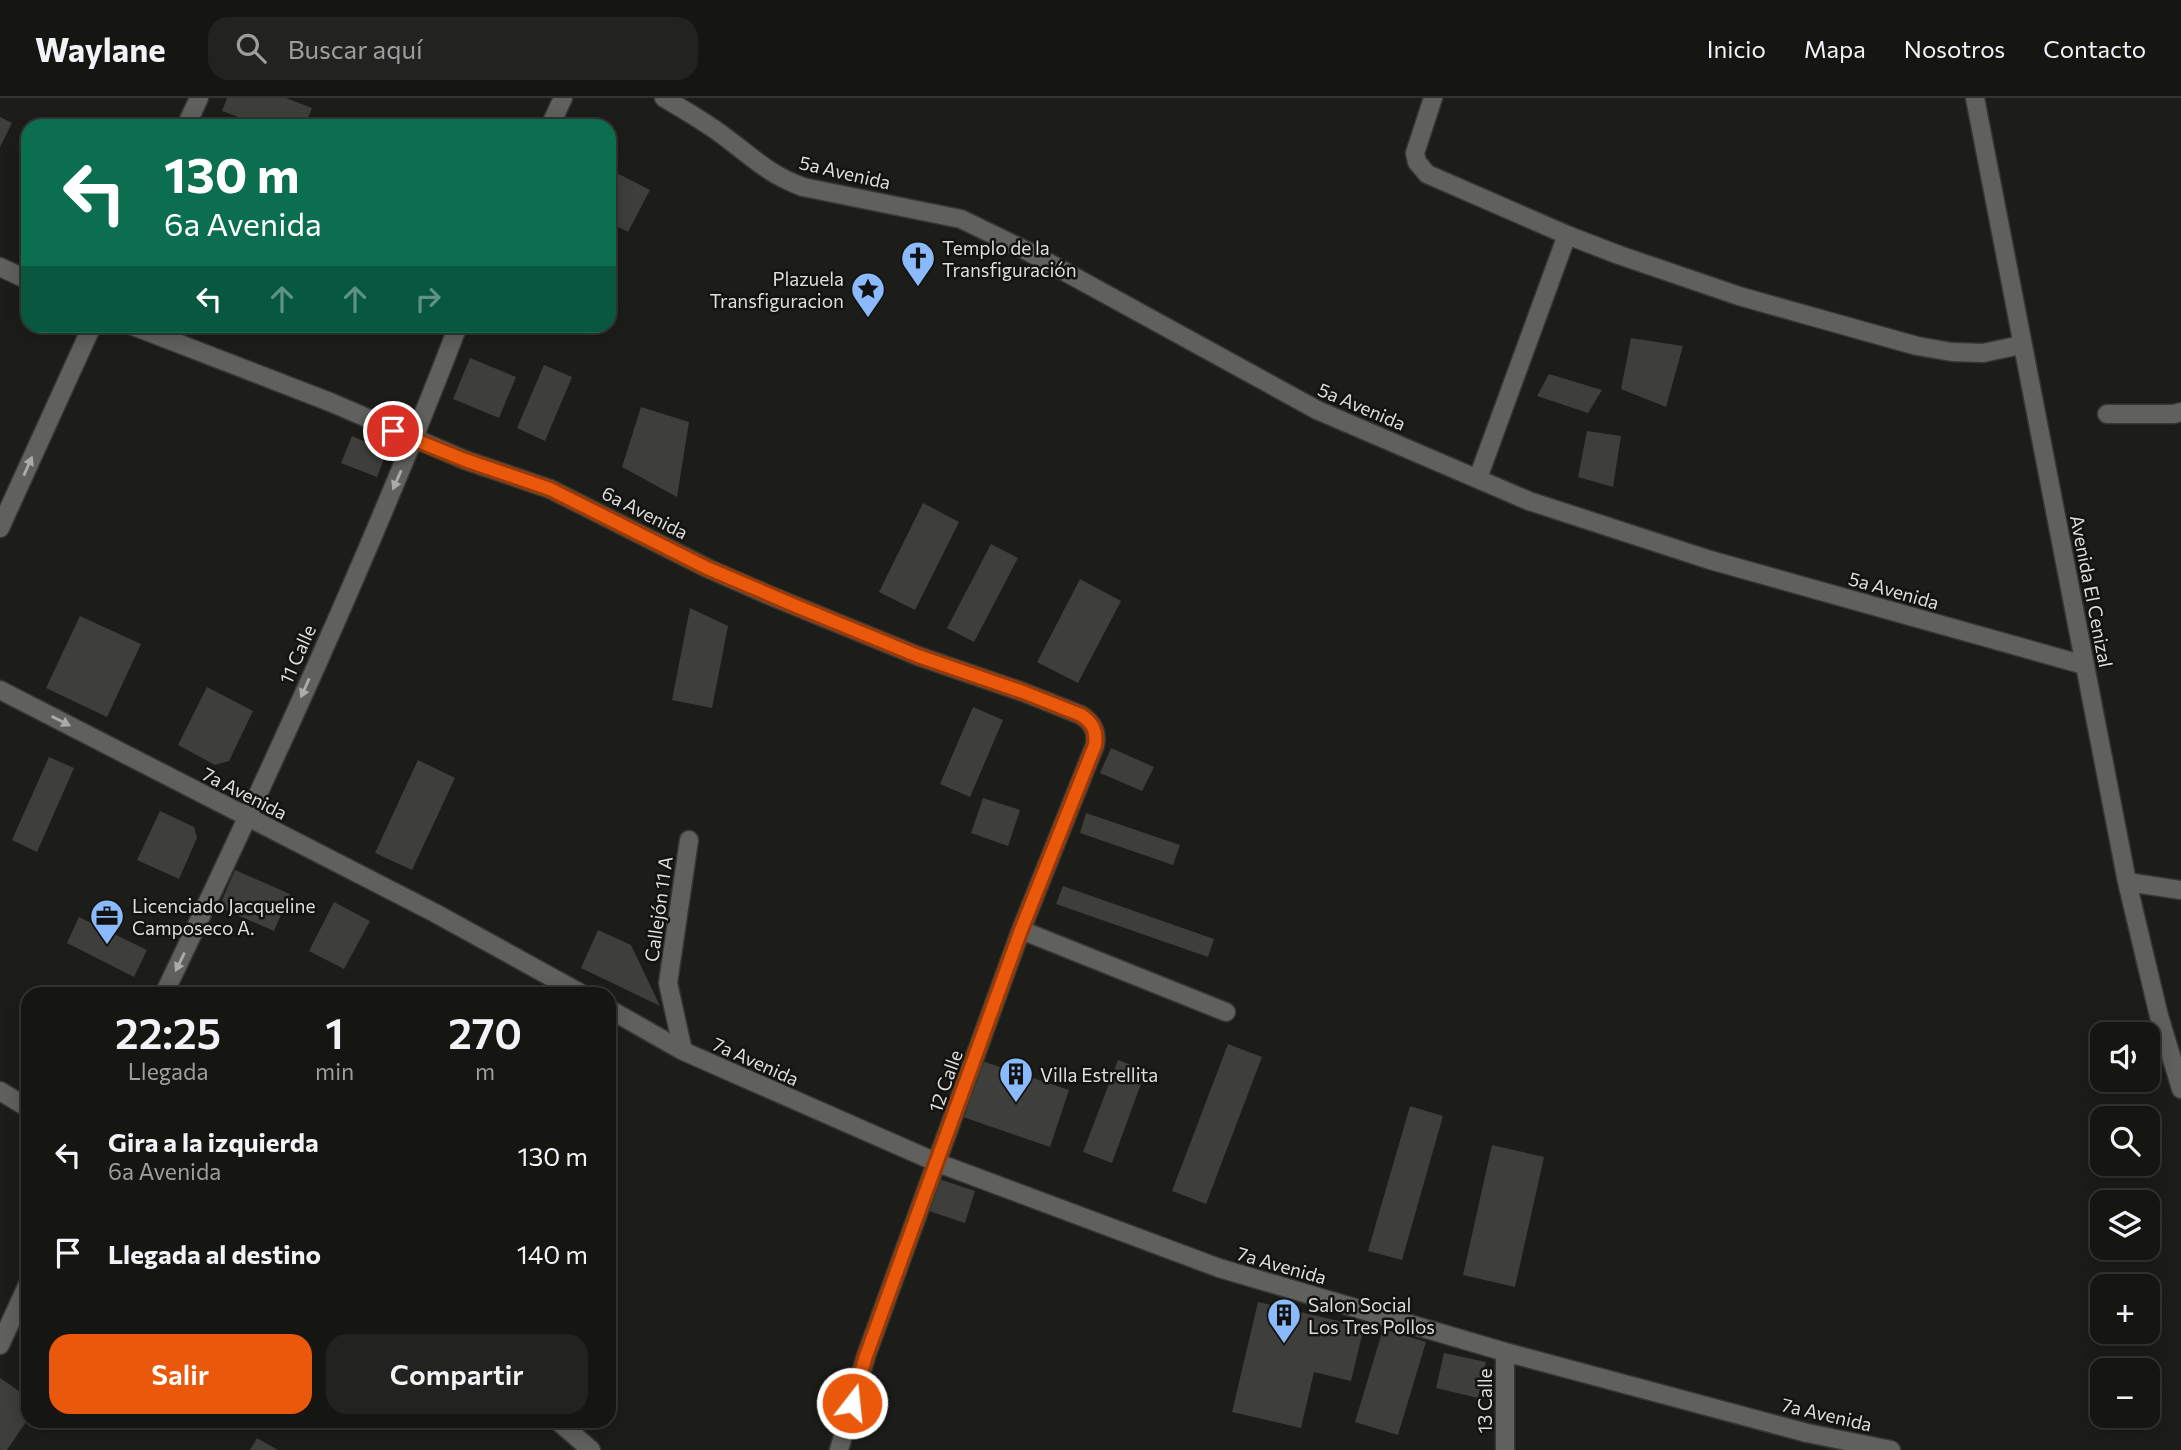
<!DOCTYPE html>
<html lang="es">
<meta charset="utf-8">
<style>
:root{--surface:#151512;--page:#222220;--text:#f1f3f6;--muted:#9d9f9f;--line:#343432;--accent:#ea580c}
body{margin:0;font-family:Commissioner,sans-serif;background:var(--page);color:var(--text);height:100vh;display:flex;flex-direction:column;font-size:26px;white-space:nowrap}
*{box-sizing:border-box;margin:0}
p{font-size:23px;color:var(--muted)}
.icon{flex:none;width:38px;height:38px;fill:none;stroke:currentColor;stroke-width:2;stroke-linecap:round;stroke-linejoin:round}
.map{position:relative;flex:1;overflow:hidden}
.details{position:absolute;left:21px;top:889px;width:595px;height:441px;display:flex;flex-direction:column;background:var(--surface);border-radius:21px;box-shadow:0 4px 18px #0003,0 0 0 2px var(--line)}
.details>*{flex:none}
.guide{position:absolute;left:21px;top:21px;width:595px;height:214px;border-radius:21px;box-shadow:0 4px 18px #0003,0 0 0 2px var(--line);background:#0b6e4f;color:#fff;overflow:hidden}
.buttons{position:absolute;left:2090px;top:924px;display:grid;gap:14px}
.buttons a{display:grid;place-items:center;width:70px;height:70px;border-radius:14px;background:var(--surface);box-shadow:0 4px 18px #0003,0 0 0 2px var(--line);font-size:35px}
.pin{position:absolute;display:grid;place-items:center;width:60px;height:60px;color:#fff;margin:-30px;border:4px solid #fff;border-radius:50%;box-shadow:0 2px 7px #0007}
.me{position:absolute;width:77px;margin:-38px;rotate:16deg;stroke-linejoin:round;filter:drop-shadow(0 0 5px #0008)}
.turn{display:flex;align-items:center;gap:24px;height:147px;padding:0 28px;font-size:32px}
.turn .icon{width:91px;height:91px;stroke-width:2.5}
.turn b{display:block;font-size:49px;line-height:60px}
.lanes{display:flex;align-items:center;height:66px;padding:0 28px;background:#0003;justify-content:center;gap:35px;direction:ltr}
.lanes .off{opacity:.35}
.eta{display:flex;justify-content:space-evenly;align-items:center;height:119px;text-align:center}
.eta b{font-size:42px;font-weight:600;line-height:49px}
.action{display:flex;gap:14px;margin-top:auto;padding:14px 28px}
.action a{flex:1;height:80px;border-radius:21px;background:var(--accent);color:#fff;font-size:28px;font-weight:600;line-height:80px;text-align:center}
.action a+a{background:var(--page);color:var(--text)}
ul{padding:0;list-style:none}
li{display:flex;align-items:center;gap:21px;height:98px;padding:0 28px}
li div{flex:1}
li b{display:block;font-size:26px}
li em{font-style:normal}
header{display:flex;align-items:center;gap:42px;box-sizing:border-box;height:98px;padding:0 35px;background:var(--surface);border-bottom:2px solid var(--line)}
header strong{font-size:33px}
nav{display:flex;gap:38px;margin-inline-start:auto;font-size:24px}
.search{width:490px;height:63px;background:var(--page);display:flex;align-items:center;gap:18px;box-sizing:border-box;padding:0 24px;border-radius:21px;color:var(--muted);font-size:26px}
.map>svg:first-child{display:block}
</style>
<header>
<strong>Waylane</strong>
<div class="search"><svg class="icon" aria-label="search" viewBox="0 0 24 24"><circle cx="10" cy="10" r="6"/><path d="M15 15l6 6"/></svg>Buscar aquí</div>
<nav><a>Inicio</a><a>Mapa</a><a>Nosotros</a><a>Contacto</a></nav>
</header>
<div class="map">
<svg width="2181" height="1352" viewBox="0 0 2181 1352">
<rect width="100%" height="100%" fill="#1c1c18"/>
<!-- building -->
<path fill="#3e3e3a" d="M227,0h59l26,10 -7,18h-42l-41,-15z
M0,19l12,6 -12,24z
M609,71l41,21 -22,42 -19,-10z
M1631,240l52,8 -17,61 -45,-18z
M470,260l46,19 -17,41 -46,-19z
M544,267l28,12 -27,64 -28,-13z
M1549,276l53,16 -14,23 -51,-17z
M641,309l48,15 -12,75 -55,-30z
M1587,333l34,5 -8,51 -35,-10z
M352,338l35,15 -10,26 -36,-14z
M923,405l36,19 -44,88 -36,-18z
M991,446l27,14 -44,84 -27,-14z
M1080,481l41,22 -43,82 -41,-21z
M690,510l38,18 -16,82 -40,-8z
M80,518l61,28 -34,73 -61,-29z
M207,589l46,24 -24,50 -14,4 -37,-20z
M973,609l30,13 -33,77 -30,-13z
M1111,650l43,19 -12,24 -42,-18z
M49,659l25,11 -37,84 -25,-12z
M418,662l37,18 -43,92 -37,-17z
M983,700l37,12 -12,36 -37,-13z
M160,713l34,16 3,11 -18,41 -42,-19z
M1086,715l94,32 -7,20 -93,-32z
M235,772l55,24 -16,37 -55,-24z
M1063,788l151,53 -6,18 -152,-53z
M334,804l36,19 -26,48 -35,-18z
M79,819l68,33 -13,27 -67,-34z
M598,832l33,15 29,61 -79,-38z
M1228,946l34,13 -56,147 -34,-13z
M1118,962l28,10 -34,93 -29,-11z
M982,963l87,29 -19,57 -87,-30z
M1410,1008l33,10 -41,144 -34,-9z
M1492,1047l52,12 -29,130 -52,-12z
M939,1081l36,12 -10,32 -36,-12z
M1258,1204l106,25 -13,54 -37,-9 -13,56 -69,-16z
M1383,1231l43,13 -28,93 -43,-13z
M1444,1255l42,9 -8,36 -42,-10z
M0,1280l28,19v22l-21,31h-7z
M257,1340l21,12h-28z"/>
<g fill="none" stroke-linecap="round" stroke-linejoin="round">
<!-- minor casing -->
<g stroke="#363734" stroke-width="21">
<path id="minor" d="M664,0c22,13 45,26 65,42 28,21 40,34 74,47l158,32 68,33 288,158 212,91 181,59 374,105
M1433,0l-18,55 2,9 10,12 140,61 52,20 120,41 71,20 107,30 35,6 31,1 38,-8
M1975,0l152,784 32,134 22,73
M186,28l13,-28
M550,28l13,-28
M0,169l28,13
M133,228l197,76 135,58 85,29 157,79 64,28 147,60 105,36 58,23c12,8 16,16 14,30l-74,185 -155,426 -27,94
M2107,316h67l7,-2
M1478,380l89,-243
M0,430l92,-202
M0,592l435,223 147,81
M2127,784l54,8
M1021,832l205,82
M164,896c105,-220 207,-441 294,-668
M609,911l74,42 -15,-68 21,-143
M683,953l255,112 281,105 286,84 302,81 84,17
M0,993l28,17
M0,1247l28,-61
M558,1323l33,29
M1505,1352v-98"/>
</g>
<!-- minor -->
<use href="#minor" stroke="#60605c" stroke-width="18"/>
</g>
<!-- one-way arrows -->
<defs><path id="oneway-solid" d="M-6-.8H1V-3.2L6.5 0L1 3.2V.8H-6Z" transform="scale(1.75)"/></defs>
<g fill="#acaca9">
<use href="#oneway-solid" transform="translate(28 368) rotate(-66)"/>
<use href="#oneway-solid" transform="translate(397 382) rotate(114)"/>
<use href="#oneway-solid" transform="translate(305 590) rotate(114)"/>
<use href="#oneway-solid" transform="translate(61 623) rotate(27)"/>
<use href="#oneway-solid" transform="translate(180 864) rotate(116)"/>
</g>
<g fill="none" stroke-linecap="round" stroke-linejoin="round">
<!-- route casing -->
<g stroke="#983908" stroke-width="18">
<path id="route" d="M393,333l72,29 85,29 157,79 89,38 122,50 105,36 58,23c12,8 16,16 14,30l-74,185 -155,426 -14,47"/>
</g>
<!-- route -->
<use href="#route" stroke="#ea580c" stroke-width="12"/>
</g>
<!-- icons -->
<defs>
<g id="church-pin" transform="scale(1.75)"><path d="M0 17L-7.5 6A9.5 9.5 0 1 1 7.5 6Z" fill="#8bbafc" stroke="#131310"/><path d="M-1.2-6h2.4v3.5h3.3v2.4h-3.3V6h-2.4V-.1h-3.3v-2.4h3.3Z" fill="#111"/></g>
<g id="sight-pin" transform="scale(1.75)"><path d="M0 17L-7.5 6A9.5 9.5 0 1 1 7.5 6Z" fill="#8bbafc" stroke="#131310"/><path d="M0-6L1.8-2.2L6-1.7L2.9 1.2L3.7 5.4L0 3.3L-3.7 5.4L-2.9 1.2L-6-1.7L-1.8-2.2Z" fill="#111"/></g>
<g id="office-pin" transform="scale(1.75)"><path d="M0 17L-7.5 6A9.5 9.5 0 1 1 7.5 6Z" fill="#8bbafc" stroke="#131310"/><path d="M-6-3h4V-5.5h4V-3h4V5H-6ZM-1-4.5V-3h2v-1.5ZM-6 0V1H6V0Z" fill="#111"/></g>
<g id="building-pin" transform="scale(1.75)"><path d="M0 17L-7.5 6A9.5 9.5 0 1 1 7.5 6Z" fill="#8bbafc" stroke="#131310"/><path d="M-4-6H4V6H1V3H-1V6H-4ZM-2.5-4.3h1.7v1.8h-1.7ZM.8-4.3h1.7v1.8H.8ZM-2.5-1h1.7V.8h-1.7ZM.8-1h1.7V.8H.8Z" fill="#111"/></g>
</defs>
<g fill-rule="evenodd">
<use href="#church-pin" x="918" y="160"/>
<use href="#sight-pin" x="868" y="191"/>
<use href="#office-pin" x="107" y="818"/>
<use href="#building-pin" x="1016" y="976"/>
<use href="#building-pin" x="1284" y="1217"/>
</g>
<g text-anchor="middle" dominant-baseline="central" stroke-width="5" stroke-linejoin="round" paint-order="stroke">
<!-- street labels -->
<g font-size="19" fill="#dedfdc" stroke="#131310">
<text transform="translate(845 74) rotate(13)">5a Avenida</text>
<text transform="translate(1362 308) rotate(23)">5a Avenida</text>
<text transform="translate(645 414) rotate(27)">6a Avenida</text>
<text transform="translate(1894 492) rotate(16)">5a Avenida</text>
<text transform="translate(2092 493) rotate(79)">Avenida El Cenizal</text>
<text transform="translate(297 556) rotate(-66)">11 Calle</text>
<text transform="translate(245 695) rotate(27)">7a Avenida</text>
<text transform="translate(658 811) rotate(-82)">Callejón 11 A</text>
<text transform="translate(756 963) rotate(24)">7a Avenida</text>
<text transform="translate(945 983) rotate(-70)">12 Calle</text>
<text transform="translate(1282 1167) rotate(16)">7a Avenida</text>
<text transform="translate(1484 1303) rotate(-90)">13 Calle</text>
<text transform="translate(1827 1316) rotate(13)">7a Avenida</text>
</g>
<!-- poi labels -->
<g font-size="19" fill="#dedfdc" stroke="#131310" text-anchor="start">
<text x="942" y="149">Templo de la<tspan x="942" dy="22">Transfiguración</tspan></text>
<text x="844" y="180" text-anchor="end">Plazuela<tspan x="844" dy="22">Transfiguracion</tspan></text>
<text x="132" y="807">Licenciado Jacqueline<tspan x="132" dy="22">Camposeco A.</tspan></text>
<text x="1040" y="976">Villa Estrellita</text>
<text x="1308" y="1206">Salon Social<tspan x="1308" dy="22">Los Tres Pollos</tspan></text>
</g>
</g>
</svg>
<div class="buttons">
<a><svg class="icon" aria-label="sound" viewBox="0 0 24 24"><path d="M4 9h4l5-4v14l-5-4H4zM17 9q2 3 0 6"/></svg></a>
<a><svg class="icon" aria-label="search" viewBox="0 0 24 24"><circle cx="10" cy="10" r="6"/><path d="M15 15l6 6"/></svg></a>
<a><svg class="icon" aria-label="layers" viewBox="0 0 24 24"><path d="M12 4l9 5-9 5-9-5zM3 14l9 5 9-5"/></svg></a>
<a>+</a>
<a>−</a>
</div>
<div class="pin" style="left:393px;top:333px;background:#d93025"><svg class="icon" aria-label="arrive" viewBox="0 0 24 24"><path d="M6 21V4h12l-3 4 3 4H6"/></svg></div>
<svg class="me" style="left:852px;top:1305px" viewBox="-20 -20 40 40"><circle r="17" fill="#ea580c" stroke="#fff" stroke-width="3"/><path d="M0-11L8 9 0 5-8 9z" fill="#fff"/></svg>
<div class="guide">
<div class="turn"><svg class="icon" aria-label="left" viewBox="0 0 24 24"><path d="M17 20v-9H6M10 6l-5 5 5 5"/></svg><div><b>130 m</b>6a Avenida</div></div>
<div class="lanes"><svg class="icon" aria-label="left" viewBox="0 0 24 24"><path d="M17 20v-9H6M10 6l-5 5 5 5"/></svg><svg class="icon off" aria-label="ahead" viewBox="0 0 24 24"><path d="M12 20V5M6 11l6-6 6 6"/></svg><svg class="icon off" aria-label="ahead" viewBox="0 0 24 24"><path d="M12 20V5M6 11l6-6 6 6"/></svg><svg class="icon off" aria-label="right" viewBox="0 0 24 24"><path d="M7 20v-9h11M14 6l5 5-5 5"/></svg></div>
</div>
<section class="details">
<div class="eta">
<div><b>22:25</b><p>Llegada</p></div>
<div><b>1</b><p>min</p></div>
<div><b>270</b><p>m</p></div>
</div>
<ul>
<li><svg class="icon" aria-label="left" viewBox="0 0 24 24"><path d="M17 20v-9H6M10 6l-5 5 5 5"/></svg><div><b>Gira a la izquierda</b><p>6a Avenida</p></div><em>130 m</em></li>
<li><svg class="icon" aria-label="arrive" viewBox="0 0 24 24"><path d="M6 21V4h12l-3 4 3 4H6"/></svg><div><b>Llegada al destino</b></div><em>140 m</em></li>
</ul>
<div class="action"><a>Salir</a><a>Compartir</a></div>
</section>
</div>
